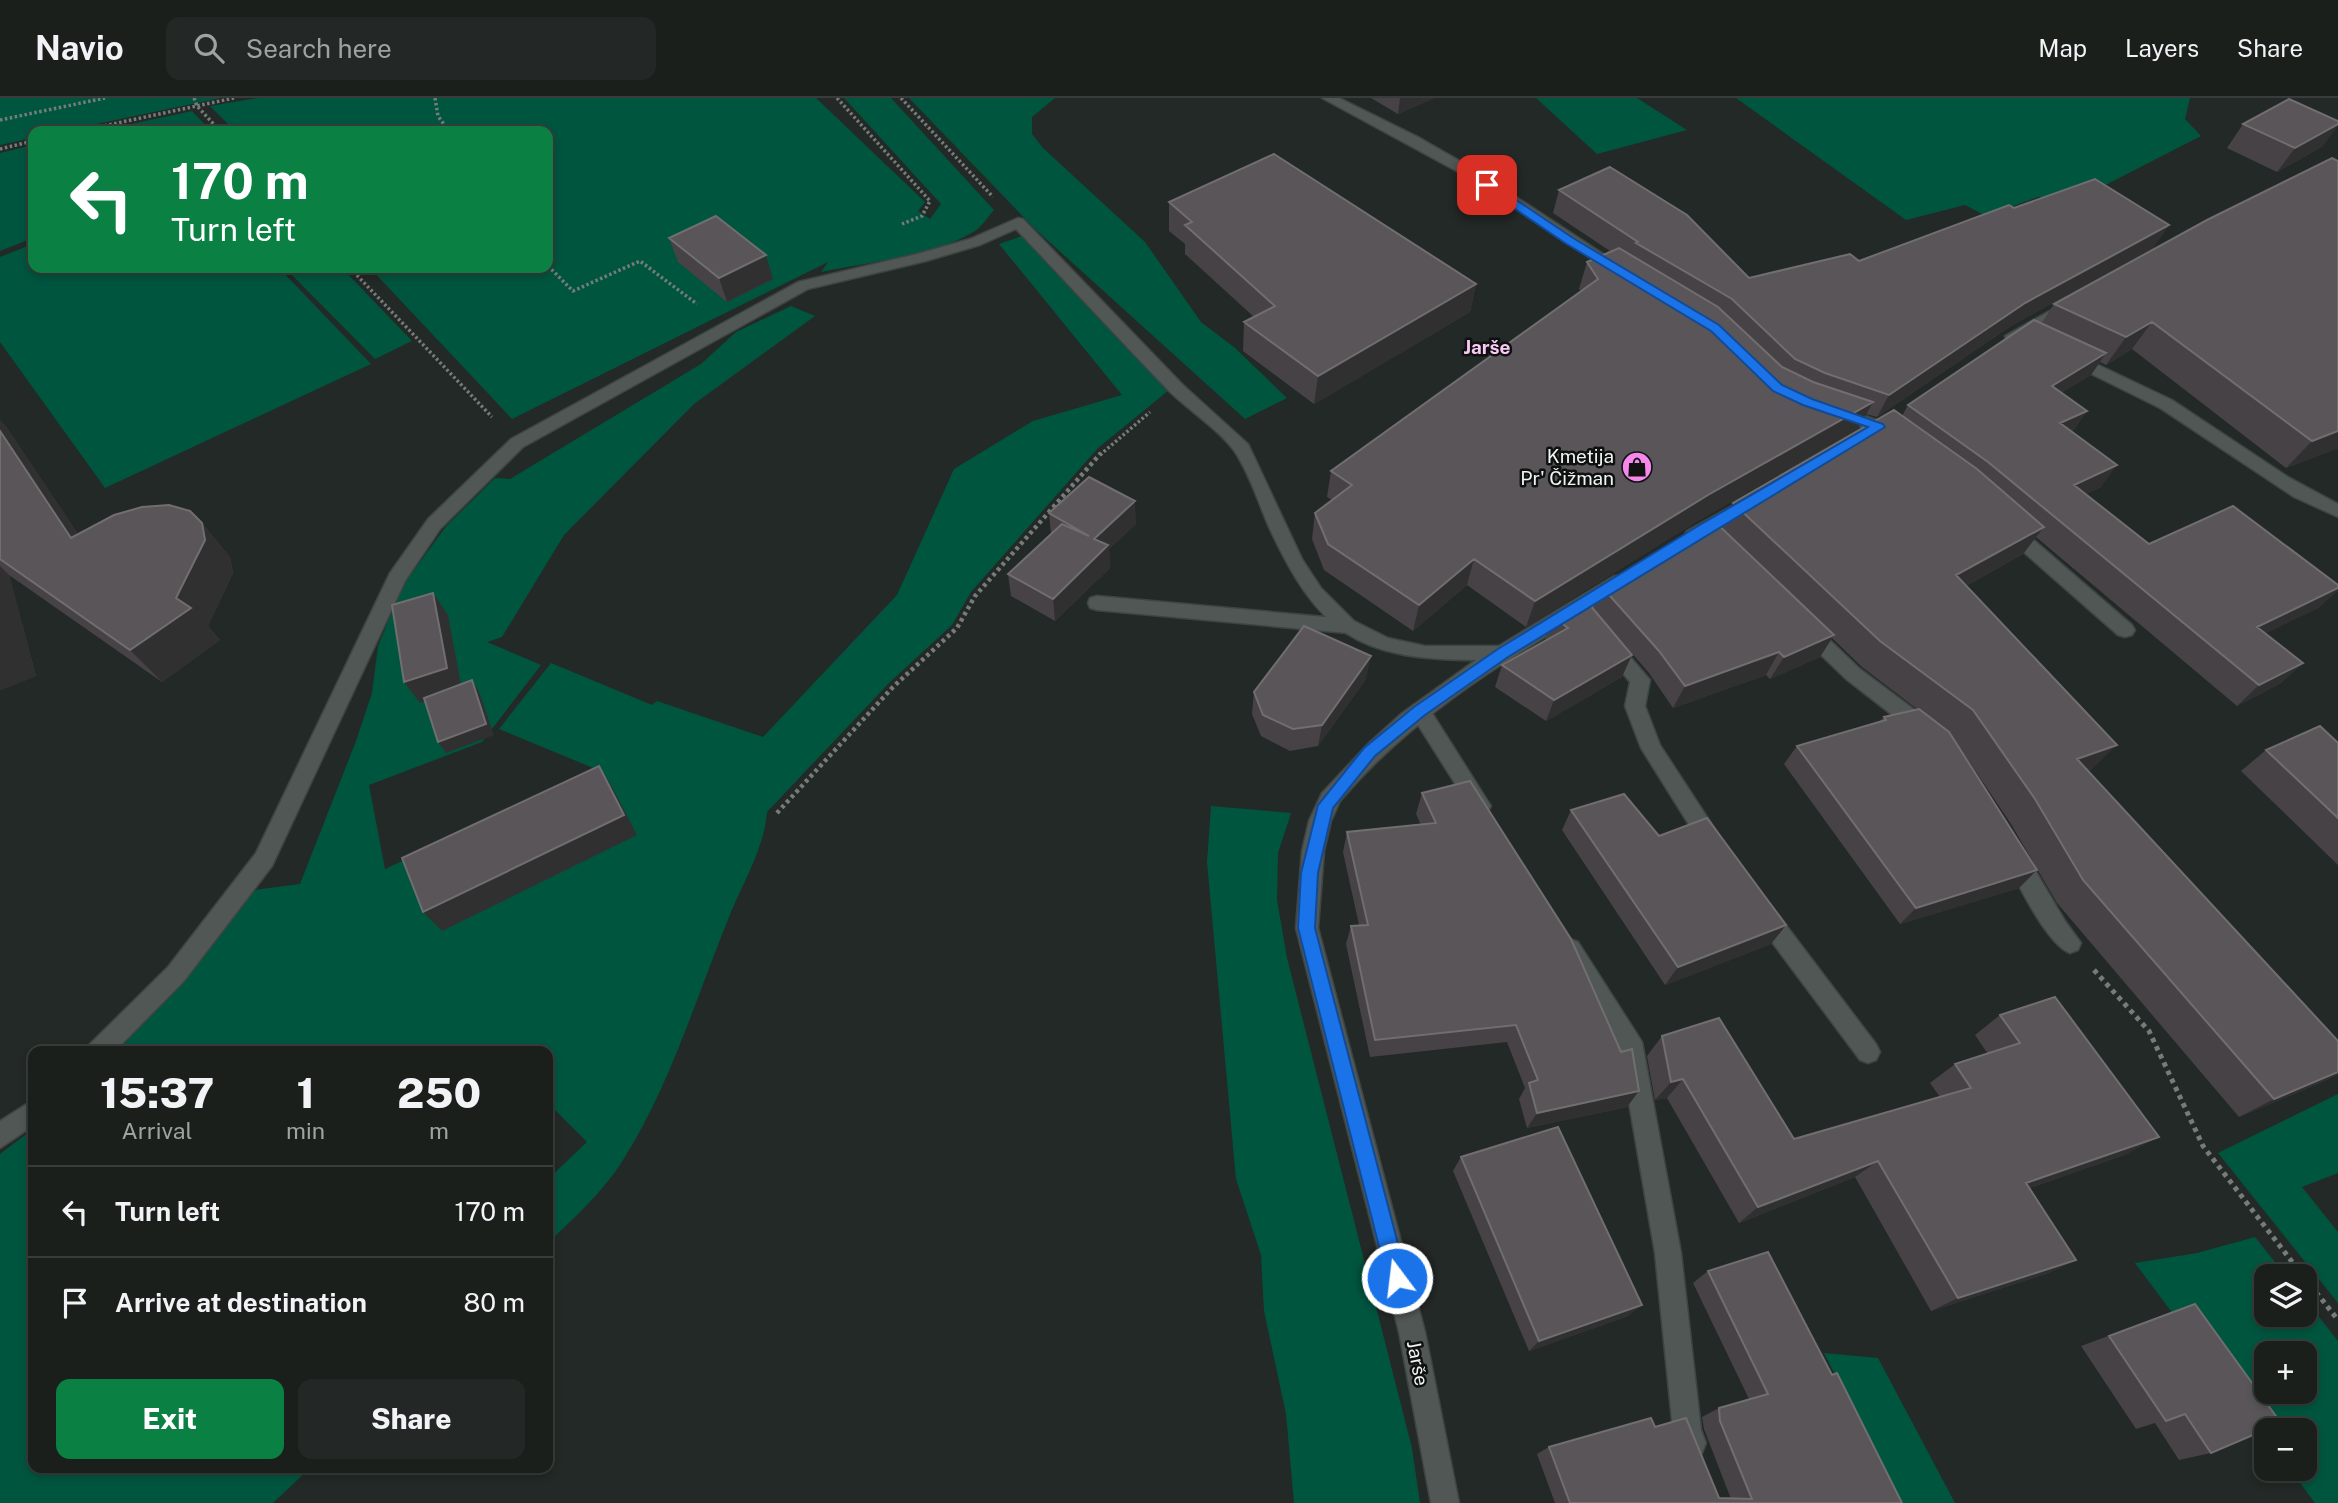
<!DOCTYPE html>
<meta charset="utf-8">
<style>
:root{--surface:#1a1f1c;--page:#232725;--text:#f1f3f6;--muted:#9fa2a3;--line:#383d3b;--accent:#0b8043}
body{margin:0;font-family:"Public Sans",sans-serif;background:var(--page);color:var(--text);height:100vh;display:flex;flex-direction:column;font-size:26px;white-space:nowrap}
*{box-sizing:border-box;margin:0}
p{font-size:23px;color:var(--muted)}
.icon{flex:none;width:38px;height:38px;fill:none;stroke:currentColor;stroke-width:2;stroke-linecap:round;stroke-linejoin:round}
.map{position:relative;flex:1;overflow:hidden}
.side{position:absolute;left:28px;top:948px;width:525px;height:427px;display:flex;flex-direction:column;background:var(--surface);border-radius:14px;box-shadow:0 4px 10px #0003,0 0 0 2px var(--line)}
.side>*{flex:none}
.banner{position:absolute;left:28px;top:28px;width:525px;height:147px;border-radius:14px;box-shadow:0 4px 10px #0003,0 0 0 2px var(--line);background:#0b8043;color:#fff;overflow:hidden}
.tools{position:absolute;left:2254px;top:1166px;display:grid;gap:14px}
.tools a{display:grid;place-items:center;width:63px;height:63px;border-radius:14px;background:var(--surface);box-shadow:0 4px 10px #0003,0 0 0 2px var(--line);font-size:35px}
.pin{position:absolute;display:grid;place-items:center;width:60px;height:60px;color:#fff;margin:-30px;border-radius:14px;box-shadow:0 4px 10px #0006}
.me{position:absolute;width:77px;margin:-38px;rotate:345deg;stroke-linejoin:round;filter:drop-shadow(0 0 5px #0008)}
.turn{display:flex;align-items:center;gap:24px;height:147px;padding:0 28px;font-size:32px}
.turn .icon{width:91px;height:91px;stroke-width:2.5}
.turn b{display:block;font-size:49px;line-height:60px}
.eta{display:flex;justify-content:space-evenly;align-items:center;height:119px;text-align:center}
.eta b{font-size:42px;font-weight:800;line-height:49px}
.cta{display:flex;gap:14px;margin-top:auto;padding:14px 28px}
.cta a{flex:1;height:80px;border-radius:14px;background:var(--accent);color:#fff;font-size:28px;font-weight:800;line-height:80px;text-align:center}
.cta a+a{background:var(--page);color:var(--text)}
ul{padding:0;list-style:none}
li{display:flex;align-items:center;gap:21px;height:91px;padding:0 28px;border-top:2px solid var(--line)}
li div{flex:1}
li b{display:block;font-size:26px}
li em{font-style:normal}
header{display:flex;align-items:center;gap:42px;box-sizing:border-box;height:98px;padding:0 35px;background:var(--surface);border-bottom:2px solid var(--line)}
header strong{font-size:33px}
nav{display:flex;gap:38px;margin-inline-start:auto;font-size:24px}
.search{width:490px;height:63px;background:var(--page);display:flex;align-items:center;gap:18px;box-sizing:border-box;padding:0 24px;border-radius:14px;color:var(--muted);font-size:26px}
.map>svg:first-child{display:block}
</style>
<header>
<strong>Navio</strong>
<div class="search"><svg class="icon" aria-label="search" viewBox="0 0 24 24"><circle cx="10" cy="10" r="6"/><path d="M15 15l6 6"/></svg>Search here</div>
<nav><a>Map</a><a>Layers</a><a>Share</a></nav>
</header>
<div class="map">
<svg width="2338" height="1405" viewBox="0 0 2338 1405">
<rect width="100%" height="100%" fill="#232926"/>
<!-- green -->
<path fill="#00553e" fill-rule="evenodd" d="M0,0h221l-158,33h-30v7l-33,7z
M258,0h558l109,104 -7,9 12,8 11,-15 -97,-106h47l103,112c-6,7 -12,16 -19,21 -37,24 -110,32 -154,41l7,-10 -316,157 -142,-151h178v-137h-313l-25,-25z
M909,0h146l-23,19v17l11,14 102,94 56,80 34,26 52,50 -42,21 -211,-191z
M1536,0h101l50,32 -90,24z
M1736,0h454l-5,21 16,17 -119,61h-44l-52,19 -21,-11 -59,15z
M192,13l19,20h-112z
M33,47v93l-33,13v-98z
M1022,138l147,154 -71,58 -127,144 -19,33 -63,58 -122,129c-3,36 -22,67 -36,100 -34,83 -60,172 -108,248 -19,31 -49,58 -75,83v-64l39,-37 -32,-32 -7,6v-64h-431l65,-72 72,-90 46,-6 56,-143 16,-48 6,-47 25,-61 44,-60 48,-47 15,1 191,-115 35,-32 55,-26 24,10 -121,88 -130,131 -62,102 -15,5 54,23 -59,77 -113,43 16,84 213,-99 -99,-41 52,-66 101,42 5,-4 106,36 134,-142 57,-126 79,-48 89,-26 -123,-151z
M33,146v24h246l92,96 -266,124 -105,-146v-85z
M285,170h57l70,73 -37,18z
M1211,708l80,7 -13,40 -1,47 10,58 125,490 8,55h-126l-8,-89 -22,-103 -3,-56 -25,-76 -29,-317z
M2338,996v79l-36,14 36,45v71l-120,-150z
M33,1031v339h277l-37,35h-273v-349z
M2255,1139l31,39h-20v38h39v-15l33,42v162h-23l-26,-35h16v-38h-39v8l-131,-175 62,-10zM2266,1255h39v38h-39z
M1824,1255l54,5 77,145h-55z"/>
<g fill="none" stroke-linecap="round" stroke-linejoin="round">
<!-- service casing -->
<g stroke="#3e4441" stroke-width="3">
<path id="service" d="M1322,0h17l79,39 54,31 157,103 -3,3h-10l-154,-100z
M2071,254l101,48 116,77 50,27v13l-44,-20 -134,-89 -95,-47 -2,-4 2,-4z
M1836,308l49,17 19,16 -9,6 -22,-14 -43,-15 -2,-4z
M2008,424l6,1 118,102 3,5 -3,5 -7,2 -7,-2 -116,-102 -3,-5 3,-5z
M1097,498l250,23 7,2 3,5 -3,5 -7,2 -250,-23 -7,-2 -2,-5 2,-5z
M1805,523l7,2 48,46 72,54 3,6 -3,6 -7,2 -7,-2 -72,-56 -48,-46 -3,-5 3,-5z
M1609,540l7,2 34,40 -5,26 15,39 62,95 3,6 -3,6 -8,3 -8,-3 -65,-104 -16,-42 5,-24 -31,-37 3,-5z
M1420,605l7,2 60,95 4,6 -4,6 -7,3 -7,-3 -60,-95 -3,-6 3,-6z
M2014,747l8,3 43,73 16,22 -3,7 -8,3c-24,-9 -55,-75 -67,-99l3,-6z
M1762,803l8,3 106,140 4,8 -4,8 -8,3 -8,-3 -106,-142 -3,-7 3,-7z
M1570,841l8,3 64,100 39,211 20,177 5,13 -4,10 -10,4 -10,-4 -9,-23 -18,-177 -36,-208 -60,-96 3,-7z"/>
</g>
<!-- minor casing -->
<g stroke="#3e4441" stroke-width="3">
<path id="minor" d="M1018,120l5,1 160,166 65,59 54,115 19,29 33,33 34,17 37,8h74l115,-70h14l2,5 -2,5c-105,65 -207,120 -288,215l-9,20 -7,30 -6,77 107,404 34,171h-28l-32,-171 -103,-404 6,-77 7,-30 13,-28 48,-51 31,-28 75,-54c-120,0 -159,-28 -208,-135 -10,-24 -19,-52 -33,-73 -13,-20 -48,-43 -66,-61 -52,-54 -102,-108 -153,-162l-36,16 -54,16 -118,28 -285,158 -83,82 -35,52 -133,285 -88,115 -70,71h-28l4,-8 78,-77 88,-114 134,-280 38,-54 83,-80 287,-157 119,-28 53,-15z
M2071,201l6,2 2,3 -2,3 -58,33h-12l-2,-4z
M1752,397l6,2 3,4 -3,4 -59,36h-12l-3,-5 3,-5z
M33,1002v26l-33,22v-27z"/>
</g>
<!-- path-far2 -->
<path stroke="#777c7a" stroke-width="3.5" stroke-dasharray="2.5 2.5" stroke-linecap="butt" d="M194,0l3,8 23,25
M435,0l3,18 11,15
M837,0l93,103 -8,15 -20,8
M901,0l92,99
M0,22l105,-22
M80,33l154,-33
M0,51l33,-8
M548,168l25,25 67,-30 57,43
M350,170l142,149
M1100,357l50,-43"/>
<!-- path-far1 -->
<path stroke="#777c7a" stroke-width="4.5" stroke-dasharray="3.5 3.5" stroke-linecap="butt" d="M777,715l116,-126 64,-59 18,-32 126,-143"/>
<!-- path -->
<path stroke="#777c7a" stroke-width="5" stroke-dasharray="4.5 4.5" stroke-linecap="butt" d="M2094,872l55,61 54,115 100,130
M2305,1180l33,42"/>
<!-- service -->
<use href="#service" fill="#505754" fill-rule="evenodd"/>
<!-- minor -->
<use href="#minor" fill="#505754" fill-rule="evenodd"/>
</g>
<!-- wall -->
<path fill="#474246" d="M1371,0h63l-36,16z
M2243,26l80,22 -46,26 -50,-24z
M2338,63v287l-52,20 -154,-119 -26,16 -6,-3 -9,13 -30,18 26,18 -15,21 29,55 -16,7 64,50 189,41v5l-20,18 -53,25 38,30 -22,20 -44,23 -201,-169 -13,17 -57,32 126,183 -4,2 250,270v33l-16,8 -83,35 -182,-214 -46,-79 -59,-88 67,152 -119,36 -116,-160 13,-18 83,-25 4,-4 33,-8 -55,-42 -30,-29 -12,19 -50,22 -4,-4 -93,33 -24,-35 -40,-46 13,50 -76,44 -51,-34 7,-22 44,-25h-1l8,-23 40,-8 9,-22 119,-59 12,-25 169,-87 6,-11 133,-81 13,-20z
M1559,92l190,88 110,-17 155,-53 155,17 -16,23 -142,78 -134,91 -11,-3 -8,15 -162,93 -170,105 -59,-42 -54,46 -89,-61 -12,-31 3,-26 17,-13 -5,-3 4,-26 250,-180 -2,-2 8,-27 23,-11 -57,-38z
M1169,104l307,82 -6,28 -156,92 -71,-53 1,-29 10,-5 -69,-63v-10l-16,-13z
M669,140l104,41 -46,23 -49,-40z
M0,322l7,8 71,106 124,-11 28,34 3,16 -25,53 12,14 -58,42 -153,-107 27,101 -36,14z
M1049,415l87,11 -27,25 1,19 -55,53 -44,-25 -3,-22 43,-40z
M1366,581l-48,67 -28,5 -29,-15 -9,-22 2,-22z
M2338,645v122l-97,-94 25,-21z
M1422,695l205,314 -100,21 -8,-29 6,-11 -18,-46 -137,15 -24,-113 5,-18 8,-1 -16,-73 4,-20 74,-7 -5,-11z
M1571,712l88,26 127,89 -15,19 -106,41 -103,-155z
M2000,917l127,139 -97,34 46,72 -30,14 -115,37 -76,-134 -116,46 -72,-125 -12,2 -8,-44 15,-20 132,103 146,-42 -10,-14 25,-19 33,-10 -13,-19z
M1461,1059l167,159 -99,35 -76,-180z
M1708,1173l124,104 70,128h-347l-18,-49 12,-7 106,-20 64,71 12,1 -27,-70 -2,-12 17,-9 30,-9 -56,-116z
M2195,1206l16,149 -32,7 -24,-37 -19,6 -55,-83z"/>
<!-- shaded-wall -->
<path fill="#313031" d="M1400,0h34l-36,16z
M2338,26v2l-15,20 -46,26 18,-24z
M2169,127l-16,23 -142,78 -134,91 12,-22 136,-92z
M766,157l7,24 -46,23 -8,-24z
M1476,186l-6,28 -156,92 4,-28z
M2152,224l-20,27 -26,16 20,-28z
M2106,255l-15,22 -54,33 15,-22z
M1873,304l-15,27 -162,93 -170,105 9,-26 173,-106z
M2087,313l-16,22 -11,-10z
M0,322l7,8 96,143 -32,-33 -71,-107z
M2338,333v17l-52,20 26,-27z
M2117,367l-16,22 -43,20 16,-22z
M1135,403l1,23 -27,25 1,19 -55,53 -2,-22 41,-60z
M202,425l28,34 3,16 -25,53 12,14 -58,42 -32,-32 46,-52z
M2044,429l-21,27 -86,48 19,-27z
M1474,461l-7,26 -54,46 6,-26z
M0,468l9,9 27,101 -36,14z
M2338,490v2l-20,18 -82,40 21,-21z
M433,495l15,22 14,75 -42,13 -16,-21z
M1834,537l-14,22 -50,22 14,-22z
M1779,554l-13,23 -93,33 12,-22z
M1632,557l-10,22 -76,44 8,-21z
M1371,558l-5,23 -48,67 4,-21z
M2303,565l-22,20 -44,23 22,-21z
M472,582l7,12 15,43 -48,18 -8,-11z
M2117,647l-25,24 -39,14 24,-24z
M599,668l13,21 25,48 -195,96 -19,-19z
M2037,772l-18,18 -119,36 16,-16z
M1786,827l-15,19 -106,41 13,-18z
M2338,974v2l-16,8 -83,35 35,-18z
M1683,981l-16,19 -12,2 16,-18z
M1639,993l-12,16 -100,21 10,-15z
M2159,1039l-32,17 -129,45 28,-16z
M1878,1063l-23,16 -116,46 19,-16z
M2076,1162l-30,14 -115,37 27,-13z
M1642,1207l-14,11 -99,35 10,-10z"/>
<!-- building -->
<path fill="#595558" stroke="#716e70" stroke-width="2" d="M2289,1l49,22v3l-43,24 -52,-24z
M1274,56l202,130 -158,92 -74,-54 31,-16 -90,-81 7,-3 -23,-20z
M2332,60l6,3v270l-26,10 -160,-119 -26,15 -72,-33 153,-84z
M1610,69l77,48 62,63 101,-24 9,7 150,-56 5,3 81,-29 74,46 -144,78 -136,92 -64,-22 -30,-14 -63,-60 -96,-56 2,-1 -79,-52z
M716,118l50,39 -47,23 -50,-40z
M1619,150l99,59 64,60 31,15 60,20 -165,93 -173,106 -61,-42 -55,46 -91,-61 -13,-31 37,-28 -21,-14 267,-192 -11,-17z
M2034,222l72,33 -54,33 35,25 -27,12 57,42 -43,20 75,59 84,-38 105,79v3l-81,39 46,36 -44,22 -271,-223 -80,-57z
M1894,312l83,59 67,58 -88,48 161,170 -40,14 261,282v31l-64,27 -191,-219 -48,-81 -62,-89 -93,-69 -147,-138z
M0,333l71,107 43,-23 28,-8 27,-2 21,6 12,12 3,17 -29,58 15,10 -61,42 -130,-91z
M1089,379l46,24 -41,38 14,6 -55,54 -45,-25 54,-50 27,12 -40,-23z
M1712,421l122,116 -50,22 -5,-5 -94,34 -26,-35 -57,-64z
M433,495l14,75 -43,14 -12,-77z
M1584,500l48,57 -78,45 -52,-35 66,-37 -15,-11z
M1304,528l67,30 -49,69 -29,4 -30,-14 -9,-23z
M472,582l14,44 -48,18 -14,-44z
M1919,611l30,23 88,138 -121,38 -119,-162 89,-26 -2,-3z
M2320,628l18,17v75l-72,-68z
M599,668l25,49 -201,97 -21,-54z
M1470,683l101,158 50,113 11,-3 7,42 -102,22 -8,-30 9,-3 -22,-55 -141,15 -24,-114 17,-1 -21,-93 89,-9 -14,-30z
M1624,696l35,42 48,-18 79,107 -108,42 -107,-157z
M2055,899l104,140 -133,46 50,77 -118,38 -80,-137 -120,46 -75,-128 -12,3 -9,-46 57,-18 75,121 177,-51 -16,-24 65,-21 -20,-28z
M1558,1029l84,178 -103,36 -78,-184z
M1768,1154l64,123 5,-2 65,130h-332l-21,-56 102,-29 4,9 31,-9 33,80 33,1 -32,-78 -1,-13 49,-14 -60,-123z
M2195,1206l86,119 -70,30 -26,-39 -19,7 -57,-85z"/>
<!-- route -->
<path fill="#1a73e8" stroke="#114b97" stroke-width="2" d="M1483,85h8l82,55 146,87 63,60 30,14 71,25 2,3 -377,230 -83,58 -50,41 -42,52 -15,65 -3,55 92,350 -3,7 -7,2 -7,-2 -3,-7 -89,-350 3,-55 17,-68 46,-57 50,-41 84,-58 200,-123 170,-99 -65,-22 -30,-14 -62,-60 -146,-88 -82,-56z"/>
<!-- icons -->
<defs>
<g id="shop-disc" transform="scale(1.575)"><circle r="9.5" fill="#f688ed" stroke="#0e1110"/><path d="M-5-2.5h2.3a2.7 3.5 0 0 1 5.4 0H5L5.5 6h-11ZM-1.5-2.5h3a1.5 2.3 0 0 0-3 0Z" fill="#111"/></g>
</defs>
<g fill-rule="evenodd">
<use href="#shop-disc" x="1637" y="369"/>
</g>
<g text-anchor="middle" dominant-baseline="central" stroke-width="5" stroke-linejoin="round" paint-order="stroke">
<!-- far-quarter labels -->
<g font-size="19" font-weight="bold" fill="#fbc9f5" stroke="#0e1110">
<text x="1487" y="249">Jarše</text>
</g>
<!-- poi labels -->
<g font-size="19" fill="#f0f4f2" stroke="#0e1110" text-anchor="end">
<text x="1614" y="358">Kmetija<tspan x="1614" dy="22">Pr' Čižman</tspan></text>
</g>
<!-- street labels -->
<g font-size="19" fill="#f0f4f2" stroke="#0e1110">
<text transform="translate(1418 1265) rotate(79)">Jarše</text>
</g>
</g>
</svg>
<div class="tools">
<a><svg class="icon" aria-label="layers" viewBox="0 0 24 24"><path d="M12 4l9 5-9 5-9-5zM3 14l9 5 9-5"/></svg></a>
<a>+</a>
<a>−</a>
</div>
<div class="pin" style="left:1487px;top:87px;background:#d93025"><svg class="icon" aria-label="arrive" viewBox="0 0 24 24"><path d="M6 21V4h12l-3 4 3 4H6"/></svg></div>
<svg class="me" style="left:1397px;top:1180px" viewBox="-20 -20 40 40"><circle r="17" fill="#1a73e8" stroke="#fff" stroke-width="3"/><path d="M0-11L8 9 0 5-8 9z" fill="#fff"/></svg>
<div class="banner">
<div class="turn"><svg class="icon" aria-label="left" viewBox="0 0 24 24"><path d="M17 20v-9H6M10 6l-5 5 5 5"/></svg><div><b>170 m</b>Turn left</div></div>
</div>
<section class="side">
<div class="eta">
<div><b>15:37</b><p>Arrival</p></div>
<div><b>1</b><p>min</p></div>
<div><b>250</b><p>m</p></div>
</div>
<ul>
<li><svg class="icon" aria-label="left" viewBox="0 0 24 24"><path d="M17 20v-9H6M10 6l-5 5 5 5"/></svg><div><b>Turn left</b></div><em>170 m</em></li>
<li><svg class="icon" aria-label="arrive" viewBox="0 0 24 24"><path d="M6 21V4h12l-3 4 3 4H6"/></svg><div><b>Arrive at destination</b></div><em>80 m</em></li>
</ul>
<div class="cta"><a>Exit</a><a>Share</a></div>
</section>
</div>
